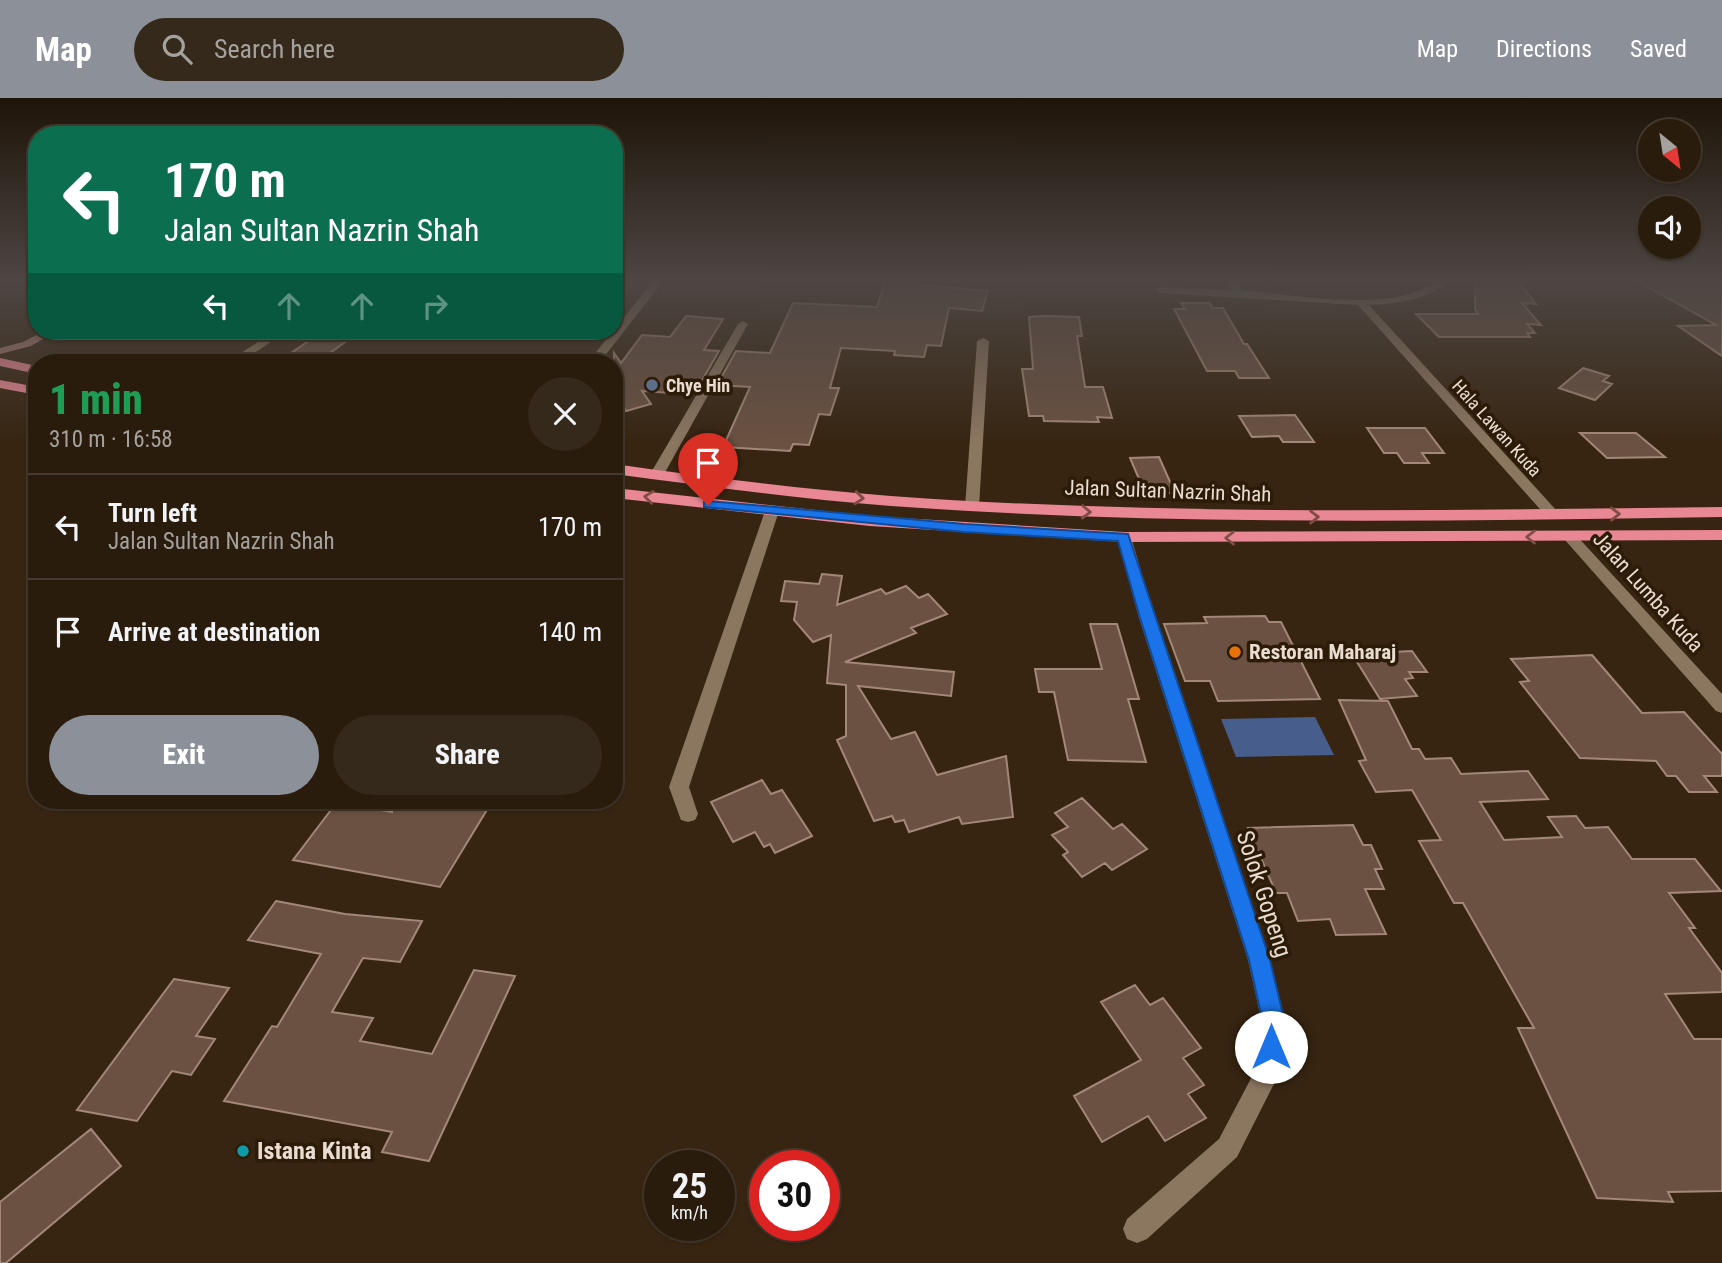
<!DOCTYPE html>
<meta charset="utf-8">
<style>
:root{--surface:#291c0d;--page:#35291b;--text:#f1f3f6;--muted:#a5a19d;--line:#453a2e;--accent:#8c9099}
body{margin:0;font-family:"Roboto Condensed",sans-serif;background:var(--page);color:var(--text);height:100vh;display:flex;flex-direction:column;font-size:26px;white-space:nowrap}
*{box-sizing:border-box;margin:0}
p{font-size:23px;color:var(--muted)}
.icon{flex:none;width:38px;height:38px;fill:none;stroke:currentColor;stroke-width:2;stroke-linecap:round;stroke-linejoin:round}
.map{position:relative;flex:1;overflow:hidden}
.side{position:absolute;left:28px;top:256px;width:595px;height:455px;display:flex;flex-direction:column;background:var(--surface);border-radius:28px;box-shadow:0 2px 5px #0004,0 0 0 2px var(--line)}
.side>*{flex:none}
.top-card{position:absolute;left:28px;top:28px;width:595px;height:214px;border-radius:28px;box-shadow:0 2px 5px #0004,0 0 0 2px var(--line);background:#0b6e4f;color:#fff;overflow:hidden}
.needle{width:46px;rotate:150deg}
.buttons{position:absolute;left:1638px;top:21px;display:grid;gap:14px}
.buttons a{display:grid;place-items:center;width:63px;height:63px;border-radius:50%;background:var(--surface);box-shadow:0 2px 5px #0004,0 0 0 2px var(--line);font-size:35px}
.speed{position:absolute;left:644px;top:1052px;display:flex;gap:14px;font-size:35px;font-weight:700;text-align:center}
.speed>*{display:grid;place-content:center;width:91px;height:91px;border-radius:50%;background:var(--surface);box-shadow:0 2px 5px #0004,0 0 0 2px var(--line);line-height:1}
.speed small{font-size:18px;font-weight:400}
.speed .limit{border:10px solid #d22;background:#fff;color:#111}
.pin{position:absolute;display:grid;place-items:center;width:60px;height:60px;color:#fff;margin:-72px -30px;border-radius:50% 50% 50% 0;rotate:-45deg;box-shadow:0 0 7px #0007}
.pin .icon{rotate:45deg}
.me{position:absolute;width:77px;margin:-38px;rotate:0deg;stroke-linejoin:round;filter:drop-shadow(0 0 5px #0008)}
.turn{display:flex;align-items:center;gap:24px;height:147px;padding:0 21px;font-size:32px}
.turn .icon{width:91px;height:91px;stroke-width:2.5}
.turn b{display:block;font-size:49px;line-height:60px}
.lanes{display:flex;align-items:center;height:66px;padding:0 21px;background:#0003;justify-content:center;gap:35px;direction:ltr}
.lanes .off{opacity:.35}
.round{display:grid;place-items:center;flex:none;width:74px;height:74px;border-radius:37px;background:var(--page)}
.overview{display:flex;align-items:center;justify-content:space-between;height:119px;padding:0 21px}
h1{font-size:42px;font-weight:800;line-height:52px;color:#1e9e55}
.action{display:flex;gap:14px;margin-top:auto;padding:14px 21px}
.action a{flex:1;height:80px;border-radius:42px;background:var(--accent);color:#fff;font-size:28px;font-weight:800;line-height:80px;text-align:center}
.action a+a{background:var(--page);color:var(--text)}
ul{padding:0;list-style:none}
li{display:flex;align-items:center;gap:21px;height:105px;padding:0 21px;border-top:2px solid var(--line)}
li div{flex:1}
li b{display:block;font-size:26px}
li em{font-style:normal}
header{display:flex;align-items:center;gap:42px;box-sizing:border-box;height:98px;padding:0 35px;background:var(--accent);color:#fff}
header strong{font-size:33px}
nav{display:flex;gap:38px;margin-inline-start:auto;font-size:24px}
.search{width:490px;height:63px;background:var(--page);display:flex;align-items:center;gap:18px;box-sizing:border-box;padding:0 24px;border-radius:38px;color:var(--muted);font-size:26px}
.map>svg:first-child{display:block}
</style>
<header>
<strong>Map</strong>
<div class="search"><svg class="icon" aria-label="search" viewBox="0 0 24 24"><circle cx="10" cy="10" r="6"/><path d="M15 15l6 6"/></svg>Search here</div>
<nav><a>Map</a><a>Directions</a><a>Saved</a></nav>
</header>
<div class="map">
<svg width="1722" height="1165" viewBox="0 0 1722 1165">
<rect width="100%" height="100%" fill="#372511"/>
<!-- water -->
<path fill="#475e8c" d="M1315,619l19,38 -98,2 -15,-38z"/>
<!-- building -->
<path fill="#6a5141" stroke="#a38877" stroke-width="2" d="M1475,182h42l19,24 -14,-1 19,22 -14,-1 8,9h-8l3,4h-91l-23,-23h62l-3,-5z
M1635,182h87v76l-44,-30 38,-1z
M885,184l103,9 -6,20 -33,-3 -8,38 -14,-1 -3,12 -30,-2 1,-4 -54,-3 -11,40h9l-9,27 -11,-1 -10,31 -16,-1 -3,7 -67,-4 27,-60 -33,-2 19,-34 34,2 23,-50 84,4z
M1181,205h29l2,5h11l21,36h3l22,34h-30l-4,-7h-28l-33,-62h11z
M686,218l37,3 -19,31 15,1 -19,33 -10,-1 -5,11 -43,-3 9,13 -25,7 -12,-17v-41l7,10 21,-28 28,2z
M1044,218l35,1 3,19h-5l8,51h18l9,31 -15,-1 2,5 -55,-1 -1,-5h-14l-7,-47h11l-4,-52z
M323,233h37l-42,31h-40z
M1583,270l26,8 -6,5 9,3 -17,16 -36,-12z
M1295,317l19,27h-31l-4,-6 -27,1 -13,-21z
M1367,330h58l19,25h-22l7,10h-25l-7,-10h-13z
M1580,335h56l29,24 -58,1z
M1159,359l16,36h-30l-15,-35z
M822,476l20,2 -5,29 44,-16 5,5 20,-8 13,12 9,-4 19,20 -36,14 5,5 -71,29 109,10 -3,24 -93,-10 33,53 24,-7 22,43 69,-19 7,61 -51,7 -3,-7 -50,15 -5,-12 -9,2 -3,-6 -18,5 -37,-81 9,-4v-51l-19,-2 4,-48 -18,7 -19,-22 3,-18 -16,-1 4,-20 34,3z
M1265,518l4,6h12l39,77 -102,2 -8,-20h-25l-21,-57 43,-1 -3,-6z
M1090,526h27l22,75h-11l18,63 -78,-2 -14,-68h-15l-4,-23h67z
M1412,553l15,21h-18l4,6 -8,1 12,17 -37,3 -28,-45z
M1592,557l50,58 42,-1 38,42v22h-18l13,16h-28l-13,-16h-9l-11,-15 -76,-3 -60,-76 9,-1 -18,-22z
M1339,602l49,1 24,48h7l6,10 26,-1 10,16 67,-3 20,28 -68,3 24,38 58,-3 -14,-20 28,-1 9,12 23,-1 24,32h63l26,32 -52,2 26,35h-6l33,45v19l-57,2 29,45h28v152l-54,1 5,10 -76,-4 -79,-170h16l-71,-125h-9l-35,-62 22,-1 -29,-50 -36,2 -17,-31 7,-1z
M762,682l9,14 11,-4 30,46 -37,17 -5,-9 -6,3 -9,-15 -22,10 -22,-40z
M1082,700l31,31 9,-5 25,25 -35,21 -7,-7 -23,14 -19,-22 5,-3 -16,-17 16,-8 -13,-14z
M393,702h100l-53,87 -147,-27 44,-58 55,10z
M1353,727l10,20h8l11,24h-7l9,20h-19l21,45 -50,1 -6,-16 -32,2 -11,-28h-11l-28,-65z
M276,803l69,13 77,7 -22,41 -37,-4 -31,54 41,6 -13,23 72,13 42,-84 41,6 -86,185 -47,-9 10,-20 -168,-31 48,-75 5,1 44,-73 -73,-14z
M174,881l55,9 -33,48 19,3 -24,36 -19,-4 -35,50 -60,-11z
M1135,887l15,20 13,-7 38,50 -18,10 21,27 -16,9 18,24 -41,23 -17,-25 -46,26 -28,-46 67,-36 -40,-58z
M91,1031l30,37 -115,97h-6v-61z"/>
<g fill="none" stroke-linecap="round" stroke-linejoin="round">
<!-- street -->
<path fill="#8b7660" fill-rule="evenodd" d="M654,182h10l-64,82h-12z
M1225,182h10l7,10c55,5 142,23 191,-6l-1,-4h10v7c-23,14 -47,17 -73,18l188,206 2,3 -2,3h-10l-189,-212 -198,-12 -5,-3 5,-3 72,3z
M743,223l5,3 -85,152 -2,3h-10l-2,-3 89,-152z
M275,233h12l-46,31h-8v-4z
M983,240l6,3 -10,166 -7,4 -7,-4 12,-166z
M772,409l7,4 -90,276 9,27 -3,6 -7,2 -7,-2 -12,-33 96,-276z
M1124,435l7,4 24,81 115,342 16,63 -5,47 -44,87 -90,82 -10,4 -10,-4 -4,-10 4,-10 92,-80 38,-72 5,-44 -14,-63 -109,-342 -22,-81z
M1570,435l5,1 147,160v19l-6,-2 -151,-171 -2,-3z"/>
<!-- secondary -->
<path fill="#a87b70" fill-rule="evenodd" d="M44,233h13l-26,15 -31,8v-6l23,-6z"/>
<!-- highway -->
<path fill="#ea8794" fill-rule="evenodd" d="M0,260l37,8v8l-37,-8z
M0,282l37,7v8l-37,-7z
M614,366c92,13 185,25 277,32 277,20 554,14 831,11v10c-277,4 -554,9 -831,-11 -93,-7 -185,-20 -277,-32z
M614,390l256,28 254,16 598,-2v10l-598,2 -254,-16 -256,-28z"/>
</g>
<!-- one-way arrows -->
<defs><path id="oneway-chevron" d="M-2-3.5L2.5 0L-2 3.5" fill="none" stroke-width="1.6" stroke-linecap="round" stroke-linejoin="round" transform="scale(1.75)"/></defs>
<g stroke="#824c46">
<use href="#oneway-chevron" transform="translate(649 399) rotate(-173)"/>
<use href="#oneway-chevron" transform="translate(859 400) rotate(5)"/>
<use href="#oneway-chevron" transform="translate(1086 414) rotate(2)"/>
<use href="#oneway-chevron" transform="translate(1615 416) rotate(-1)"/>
<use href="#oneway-chevron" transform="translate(1314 419) rotate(-1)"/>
<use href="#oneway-chevron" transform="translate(1531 439) rotate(-180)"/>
<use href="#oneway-chevron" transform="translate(1230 440) rotate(-180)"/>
</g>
<!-- sky -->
<linearGradient id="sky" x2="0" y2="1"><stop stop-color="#1e1409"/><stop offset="0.53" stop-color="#4d4643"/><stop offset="1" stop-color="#4d4643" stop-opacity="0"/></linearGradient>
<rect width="1722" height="345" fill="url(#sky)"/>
<!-- route -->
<path fill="#1a73e8" stroke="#114b97" stroke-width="2" d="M708,403l256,23 164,10 142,426 15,63 -6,31 -8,4 -8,-4 -3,-7 3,-24 -14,-63 -109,-342 -22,-77 -154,-9 -260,-25v-5z"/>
<!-- markers -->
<circle fill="#5c6f8a" stroke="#2c1b07" stroke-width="2.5" cx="652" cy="287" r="7"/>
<circle fill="#e8710a" stroke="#2c1b07" stroke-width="2.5" cx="1235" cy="554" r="7"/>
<circle fill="#0f9aa8" stroke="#2c1b07" stroke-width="2.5" cx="243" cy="1053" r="7"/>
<g text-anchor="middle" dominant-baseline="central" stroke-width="7" stroke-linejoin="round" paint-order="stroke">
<!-- far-poi labels -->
<g font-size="18" font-weight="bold" fill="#e9ddd1" stroke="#2c1b07" text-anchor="start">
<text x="666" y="287">Chye Hin</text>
</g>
<!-- far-street labels -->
<g font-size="18" fill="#e9ddd1" stroke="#2c1b07">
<text transform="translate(1497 330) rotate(48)">Hala Lawan Kuda</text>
</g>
<!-- street labels -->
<g font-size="21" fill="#e9ddd1" stroke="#2c1b07">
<text transform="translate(1168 393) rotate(2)">Jalan Sultan Nazrin Shah</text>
<text transform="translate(1648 494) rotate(48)">Jalan Lumba Kuda</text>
</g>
<!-- poi labels -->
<g font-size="21" font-weight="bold" fill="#e9ddd1" stroke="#2c1b07" text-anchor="start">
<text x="1249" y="554">Restoran Maharaj</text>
</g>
<!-- near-street labels -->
<g font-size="24" fill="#e9ddd1" stroke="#2c1b07">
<text transform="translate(1264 796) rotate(72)">Solok Gopeng</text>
</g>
<!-- near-poi labels -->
<g font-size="24" font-weight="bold" fill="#e9ddd1" stroke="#2c1b07" text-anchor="start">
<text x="257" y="1053">Istana Kinta</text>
</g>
</g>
</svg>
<div class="buttons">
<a><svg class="needle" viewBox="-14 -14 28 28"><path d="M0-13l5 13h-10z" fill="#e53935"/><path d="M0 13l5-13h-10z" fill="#a5a19d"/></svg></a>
<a><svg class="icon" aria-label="sound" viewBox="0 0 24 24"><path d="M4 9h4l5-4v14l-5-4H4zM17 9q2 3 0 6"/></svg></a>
</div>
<div class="speed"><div>25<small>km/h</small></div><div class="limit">30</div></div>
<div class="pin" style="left:708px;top:407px;background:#d93025"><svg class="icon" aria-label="arrive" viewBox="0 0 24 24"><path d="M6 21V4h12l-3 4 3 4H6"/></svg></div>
<svg class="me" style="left:1271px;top:949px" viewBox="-20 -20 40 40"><circle r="19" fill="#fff"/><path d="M0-13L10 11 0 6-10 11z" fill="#1a73e8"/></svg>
<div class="top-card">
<div class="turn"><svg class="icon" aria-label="left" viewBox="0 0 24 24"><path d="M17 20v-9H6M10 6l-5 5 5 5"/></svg><div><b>170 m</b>Jalan Sultan Nazrin Shah</div></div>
<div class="lanes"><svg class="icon" aria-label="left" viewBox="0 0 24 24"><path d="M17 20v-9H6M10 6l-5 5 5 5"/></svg><svg class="icon off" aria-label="ahead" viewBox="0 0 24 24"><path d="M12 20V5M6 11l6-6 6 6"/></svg><svg class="icon off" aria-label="ahead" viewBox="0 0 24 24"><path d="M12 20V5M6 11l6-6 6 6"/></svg><svg class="icon off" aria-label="right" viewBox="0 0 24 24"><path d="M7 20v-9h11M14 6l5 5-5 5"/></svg></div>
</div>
<section class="side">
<div class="overview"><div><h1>1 min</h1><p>310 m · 16:58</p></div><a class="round"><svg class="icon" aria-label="close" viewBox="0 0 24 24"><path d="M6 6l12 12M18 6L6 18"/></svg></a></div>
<ul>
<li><svg class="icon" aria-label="left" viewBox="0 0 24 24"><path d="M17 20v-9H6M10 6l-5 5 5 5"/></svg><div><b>Turn left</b><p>Jalan Sultan Nazrin Shah</p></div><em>170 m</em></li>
<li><svg class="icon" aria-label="arrive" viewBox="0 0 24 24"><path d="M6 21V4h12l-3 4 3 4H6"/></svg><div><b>Arrive at destination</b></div><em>140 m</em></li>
</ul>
<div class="action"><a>Exit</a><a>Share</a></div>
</section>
</div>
